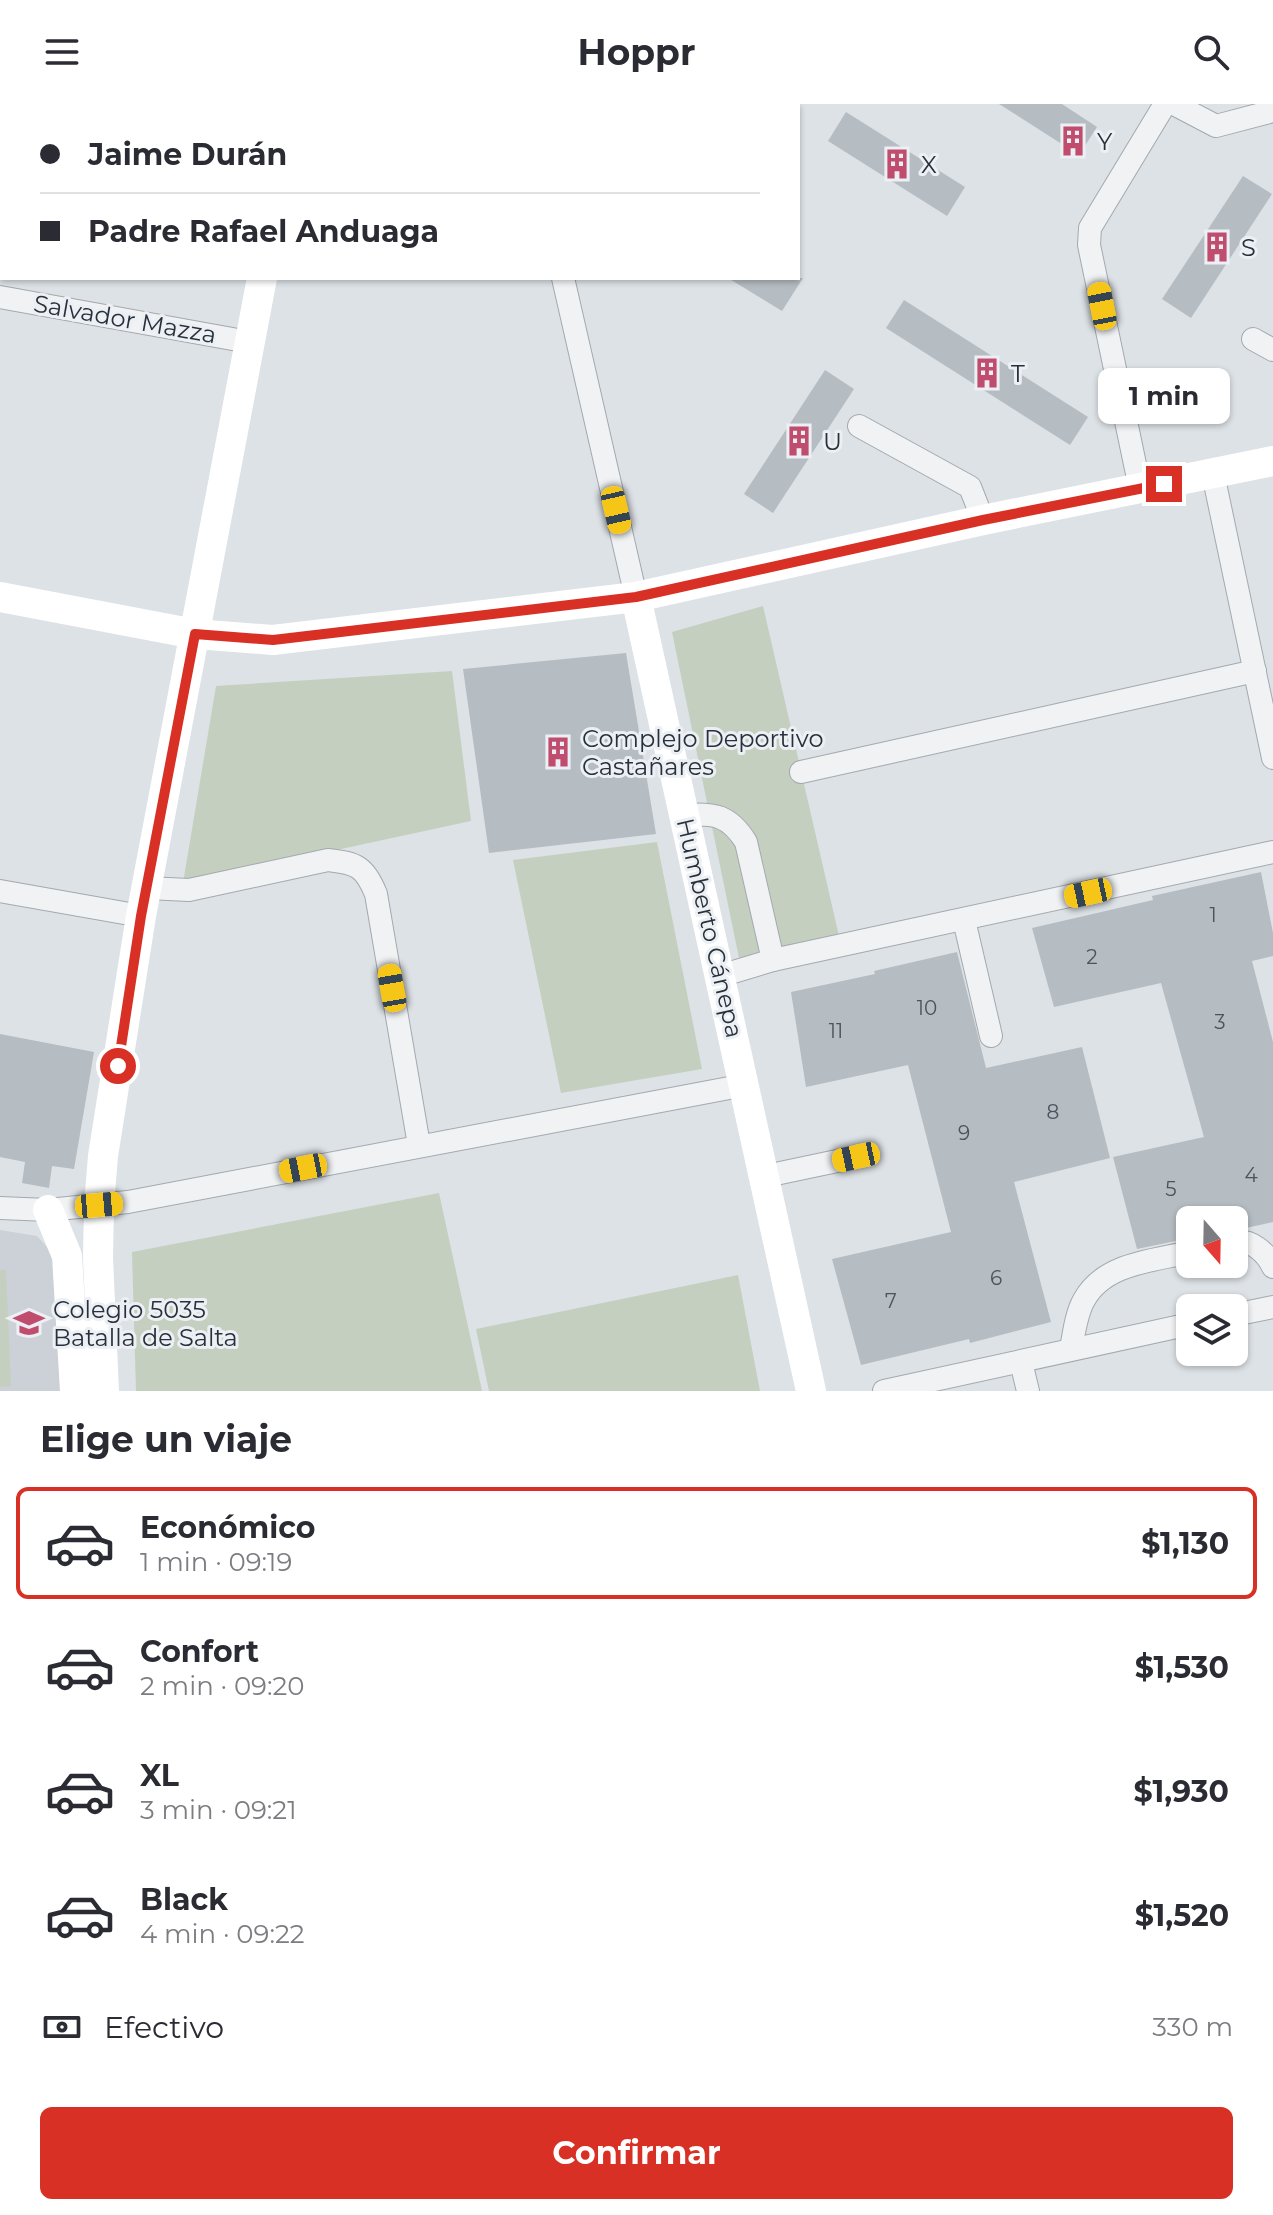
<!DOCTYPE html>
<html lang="es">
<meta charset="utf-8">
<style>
:root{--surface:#fff;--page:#f7f7f7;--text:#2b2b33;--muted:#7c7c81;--line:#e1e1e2;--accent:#d93025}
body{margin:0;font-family:Montserrat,sans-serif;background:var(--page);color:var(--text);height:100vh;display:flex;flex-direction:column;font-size:30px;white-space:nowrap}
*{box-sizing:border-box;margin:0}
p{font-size:26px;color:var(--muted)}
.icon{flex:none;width:44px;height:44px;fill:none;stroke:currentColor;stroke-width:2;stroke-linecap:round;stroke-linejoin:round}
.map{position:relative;height:1287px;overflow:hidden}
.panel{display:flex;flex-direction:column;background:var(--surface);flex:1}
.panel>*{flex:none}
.hud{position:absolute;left:0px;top:0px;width:800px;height:176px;box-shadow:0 2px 6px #0004;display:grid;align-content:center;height:176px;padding:0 40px;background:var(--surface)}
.needle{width:52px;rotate:160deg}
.controls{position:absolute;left:1176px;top:1102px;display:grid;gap:16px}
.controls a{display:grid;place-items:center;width:72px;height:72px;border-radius:12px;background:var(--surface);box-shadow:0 2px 6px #0004;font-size:40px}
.end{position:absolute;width:36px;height:36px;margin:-18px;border:10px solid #d93025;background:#fff;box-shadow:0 0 0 4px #fff}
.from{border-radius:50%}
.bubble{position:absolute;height:56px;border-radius:12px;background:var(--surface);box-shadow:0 2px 6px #0004;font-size:26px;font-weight:700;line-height:56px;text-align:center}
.car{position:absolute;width:24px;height:48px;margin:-24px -12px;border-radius:10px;box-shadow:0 0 6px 2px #0007;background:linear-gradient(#f5c518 24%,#345 0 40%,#f5c518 0 76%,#345 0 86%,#f5c518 0)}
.hud b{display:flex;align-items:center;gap:28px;height:76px;font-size:30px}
.hud b+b{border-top:2px solid var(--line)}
.hud i{width:20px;height:20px;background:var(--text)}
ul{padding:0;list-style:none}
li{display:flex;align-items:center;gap:24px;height:112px;margin:0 16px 12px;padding:0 24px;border:4px solid transparent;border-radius:12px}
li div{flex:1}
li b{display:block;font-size:30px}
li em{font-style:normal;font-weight:700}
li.selected{border-color:var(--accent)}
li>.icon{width:72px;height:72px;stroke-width:1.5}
h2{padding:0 40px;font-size:36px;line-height:96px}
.pay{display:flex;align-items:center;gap:20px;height:88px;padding:0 40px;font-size:30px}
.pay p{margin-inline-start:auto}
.primary-button{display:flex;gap:16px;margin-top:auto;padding:16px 40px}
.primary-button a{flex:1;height:92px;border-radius:12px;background:var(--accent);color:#fff;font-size:32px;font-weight:700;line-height:92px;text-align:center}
header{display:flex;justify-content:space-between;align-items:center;height:104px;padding:0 40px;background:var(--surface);font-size:36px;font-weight:700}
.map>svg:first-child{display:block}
.built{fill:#ccd1d7}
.green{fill:#c5cfbf}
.building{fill:#b5bcc2}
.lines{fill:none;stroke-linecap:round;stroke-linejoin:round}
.street-casing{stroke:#a3a9af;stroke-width:24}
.street{stroke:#f0f2f4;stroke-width:22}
.secondary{stroke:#fff;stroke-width:30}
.route{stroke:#d93025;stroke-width:10}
.labels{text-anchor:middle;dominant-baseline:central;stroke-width:6;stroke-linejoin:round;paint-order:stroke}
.number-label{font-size:20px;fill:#4b545d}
.poi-label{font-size:24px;fill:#28313b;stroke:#ecf0f4;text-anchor:start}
.street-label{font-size:24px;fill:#28313b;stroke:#ecf0f4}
</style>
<header><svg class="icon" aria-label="menu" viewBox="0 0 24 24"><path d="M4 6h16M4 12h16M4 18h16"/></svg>Hoppr<svg class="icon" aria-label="search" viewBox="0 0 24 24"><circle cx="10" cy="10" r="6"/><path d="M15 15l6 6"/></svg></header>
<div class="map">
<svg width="1273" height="1287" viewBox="0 0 1273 1287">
<rect width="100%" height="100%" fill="#dde2e6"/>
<path class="built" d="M 0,1126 L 37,1132 L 54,1151 L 62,1287 L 0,1287 Z"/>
<g class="green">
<path d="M 763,502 L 839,832 L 739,854 L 672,528 Z"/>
<path d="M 452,567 L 471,717 L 183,779 L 216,582 Z"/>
<path d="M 657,738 L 702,965 L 561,989 L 513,756 Z"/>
<path d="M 439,1089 L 482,1287 L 136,1287 L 132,1148 Z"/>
<path d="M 0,1166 L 6,1166 L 11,1282 L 0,1283 Z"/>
<path d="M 738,1171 L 760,1287 L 489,1287 L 476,1225 Z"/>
</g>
<g class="building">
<path d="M 999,0 L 1062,0 L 1097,23 L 1079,51 Z"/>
<path d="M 846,8 L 965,83 L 947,112 L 828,37 Z"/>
<path d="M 1243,72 L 1272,90 L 1191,214 L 1162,195 Z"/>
<path d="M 728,174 L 803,174 L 782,207 Z"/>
<path d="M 904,196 L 1088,313 L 1070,341 L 886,224 Z"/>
<path d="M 825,266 L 854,285 L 773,409 L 744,390 Z"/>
<path d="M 626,549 L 656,730 L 489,749 L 463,565 Z"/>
<path d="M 1261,768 L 1273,829 L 1273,852 L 1252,857 L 1273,938 L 1273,1118 L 1246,1124 L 1240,1124 L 1239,1116 L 1190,1116 L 1190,1134 L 1137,1145 L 1113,1053 L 1204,1033 L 1161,879 L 1054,903 L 1032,824 L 1153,796 L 1152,792 Z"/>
<path d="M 957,848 L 986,964 L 1082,943 L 1110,1054 L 1014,1078 L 1051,1218 L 970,1239 L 969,1235 L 861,1261 L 832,1155 L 951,1128 L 908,961 L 806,983 L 791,888 L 875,870 L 874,867 Z"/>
<path d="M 0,930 L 94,948 L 74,1065 L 52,1062 L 49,1084 L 22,1079 L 25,1058 L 0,1053 Z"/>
</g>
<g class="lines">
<g class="street-casing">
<g id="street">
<path d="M 526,0 L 527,2"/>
<path d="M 1174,0 L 1216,22 L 1273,7"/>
<path d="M 650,2 L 651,0"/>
<path d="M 563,174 L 636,493"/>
<path d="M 0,193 L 249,238"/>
<path d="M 1253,235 L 1273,246"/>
<path d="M 859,322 L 970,383 L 983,416"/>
<path d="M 1213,370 L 1273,654"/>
<path d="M 1140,384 L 1089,141 L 1090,124 L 1165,0"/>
<path d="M 801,668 L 1255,567"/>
<path d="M 684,711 C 715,709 729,711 746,738 L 773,856"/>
<path d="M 147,784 L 189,786 L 328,756 C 357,759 365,763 376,790 L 419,1041"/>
<path d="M 0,787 L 141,812"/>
<path d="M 964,816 L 991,932"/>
<path d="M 720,872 L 773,856 L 1273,748"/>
<path d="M 766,1072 L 856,1053"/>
<path d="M 0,1104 L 48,1106 L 128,1098 L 745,981"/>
<path d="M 1234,1138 C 1251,1135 1266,1148 1273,1163"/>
<path d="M 1234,1211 L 1273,1203"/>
<path d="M 1071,1245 C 1074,1229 1076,1210 1084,1196 C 1104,1159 1153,1157 1190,1148"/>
<path d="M 1021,1258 L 1028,1287"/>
<path d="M 884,1287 L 1190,1220"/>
</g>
</g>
<use href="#street" class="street"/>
<g class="secondary">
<path d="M 295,2 L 295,0"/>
<path d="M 0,493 L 195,530 L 273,536 L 636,493 L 983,416 L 1273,357"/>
<path d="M 636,493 L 811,1287"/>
<path d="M 48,1106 L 67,1152 L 75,1287"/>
<path d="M 104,1287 L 98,1154 L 99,1101 L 103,1052 L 141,812 L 262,174"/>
</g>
</g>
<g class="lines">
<path class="route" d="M 118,962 L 141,812 L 195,530 L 273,536 L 636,493 L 983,416 L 1164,380"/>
</g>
<defs>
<g id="building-bare" transform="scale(2.4)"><path d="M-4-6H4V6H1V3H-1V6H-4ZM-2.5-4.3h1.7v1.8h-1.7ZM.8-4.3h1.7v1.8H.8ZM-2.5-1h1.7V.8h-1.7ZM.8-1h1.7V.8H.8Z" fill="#c04d6d" stroke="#ecf0f4" stroke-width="2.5" paint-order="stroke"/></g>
<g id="school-bare" transform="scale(2.4)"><path d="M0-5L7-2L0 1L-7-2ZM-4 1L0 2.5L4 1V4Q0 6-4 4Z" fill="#c04d6d" stroke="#ecf0f4" stroke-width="2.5" paint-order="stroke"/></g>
</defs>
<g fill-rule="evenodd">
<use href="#building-bare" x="1073" y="37"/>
<use href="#building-bare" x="897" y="60"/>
<use href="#building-bare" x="1217" y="143"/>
<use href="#building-bare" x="987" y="269"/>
<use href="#building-bare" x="799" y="337"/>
<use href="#building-bare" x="558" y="648"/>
<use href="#school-bare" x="29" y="1219"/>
</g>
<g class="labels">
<g class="number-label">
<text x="1213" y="811">1</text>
<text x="1092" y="853">2</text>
<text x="927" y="904">10</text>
<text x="1220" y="918">3</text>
<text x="836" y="927">11</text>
<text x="1053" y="1008">8</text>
<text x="964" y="1029">9</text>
<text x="1251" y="1071">4</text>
<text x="1171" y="1085">5</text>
<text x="996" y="1174">6</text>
<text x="891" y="1197">7</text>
</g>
<g class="poi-label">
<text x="1097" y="37">Y</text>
<text x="921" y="60">X</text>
<text x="1241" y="143">S</text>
<text x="1011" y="269">T</text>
<text x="823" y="337">U</text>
<text x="582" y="634">Complejo Deportivo<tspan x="582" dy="28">Castañares</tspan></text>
<text x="53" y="1205">Colegio 5035<tspan x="53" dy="28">Batalla de Salta</tspan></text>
</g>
<g class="street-label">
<text transform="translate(125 215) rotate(10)">Salvador Mazza</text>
<text transform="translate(710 824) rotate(77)">Humberto Cánepa</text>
</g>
</g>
</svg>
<div class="controls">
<a><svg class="needle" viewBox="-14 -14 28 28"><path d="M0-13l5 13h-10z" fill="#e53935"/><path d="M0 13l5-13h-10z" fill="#7c7c81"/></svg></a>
<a><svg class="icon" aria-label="layers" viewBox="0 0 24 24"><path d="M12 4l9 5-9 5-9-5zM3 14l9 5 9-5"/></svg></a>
</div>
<i class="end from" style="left:118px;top:962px"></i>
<i class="end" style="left:1164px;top:380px"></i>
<div class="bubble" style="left:1098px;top:264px;width:132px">1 min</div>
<i class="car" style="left:1102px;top:202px;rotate:349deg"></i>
<i class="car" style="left:616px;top:406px;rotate:167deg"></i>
<i class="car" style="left:1088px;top:789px;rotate:258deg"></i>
<i class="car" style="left:392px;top:884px;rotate:350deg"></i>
<i class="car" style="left:856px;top:1053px;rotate:258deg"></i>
<i class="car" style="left:303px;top:1064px;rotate:259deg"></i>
<i class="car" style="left:99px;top:1101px;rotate:85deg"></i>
<div class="hud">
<b><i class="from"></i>Jaime Durán</b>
<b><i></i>Padre Rafael Anduaga</b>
</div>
</div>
<section class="panel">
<h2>Elige un viaje</h2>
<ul>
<li class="selected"><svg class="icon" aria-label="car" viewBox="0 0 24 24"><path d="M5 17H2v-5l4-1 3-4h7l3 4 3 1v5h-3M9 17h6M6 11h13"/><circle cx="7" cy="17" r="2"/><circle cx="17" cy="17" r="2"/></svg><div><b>Económico</b><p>1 min · 09:19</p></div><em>$1,130</em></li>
<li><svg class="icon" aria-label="car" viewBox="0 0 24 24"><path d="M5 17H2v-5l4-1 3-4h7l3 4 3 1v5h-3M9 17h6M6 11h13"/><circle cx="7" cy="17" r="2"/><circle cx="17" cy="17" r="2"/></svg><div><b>Confort</b><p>2 min · 09:20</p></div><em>$1,530</em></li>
<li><svg class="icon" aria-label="car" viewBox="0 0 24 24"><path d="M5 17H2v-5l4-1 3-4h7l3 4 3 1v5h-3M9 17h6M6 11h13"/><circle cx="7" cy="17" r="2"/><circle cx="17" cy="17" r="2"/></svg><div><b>XL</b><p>3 min · 09:21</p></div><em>$1,930</em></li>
<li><svg class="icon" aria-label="car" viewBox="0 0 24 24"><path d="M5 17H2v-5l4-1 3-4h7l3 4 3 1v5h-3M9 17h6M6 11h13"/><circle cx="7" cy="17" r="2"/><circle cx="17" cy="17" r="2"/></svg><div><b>Black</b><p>4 min · 09:22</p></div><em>$1,520</em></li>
</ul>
<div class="pay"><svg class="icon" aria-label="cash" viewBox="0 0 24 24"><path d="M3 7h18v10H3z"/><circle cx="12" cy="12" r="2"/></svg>Efectivo<p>330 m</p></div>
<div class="primary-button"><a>Confirmar</a></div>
</section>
